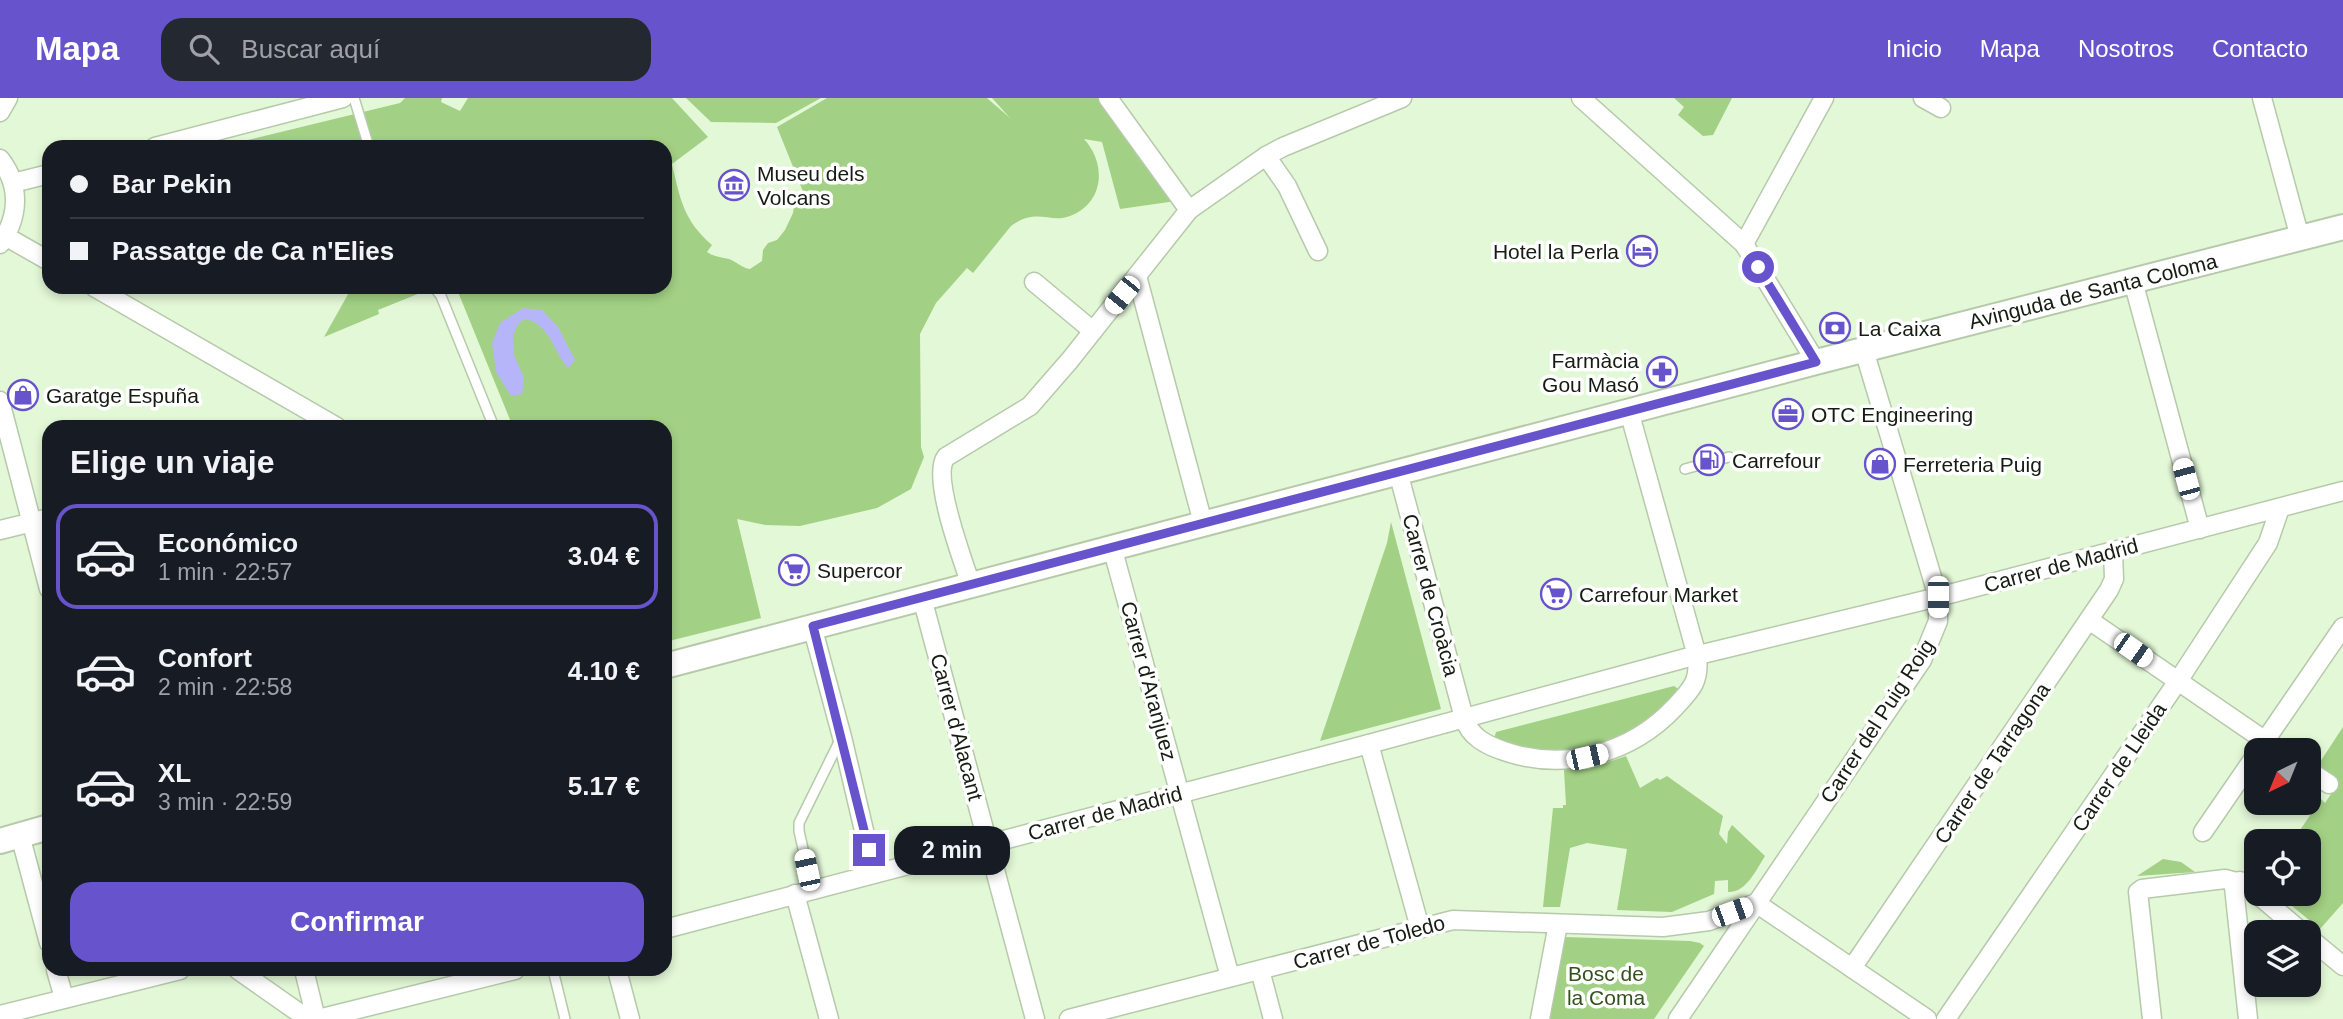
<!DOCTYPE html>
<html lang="es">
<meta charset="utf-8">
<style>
:root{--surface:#171b24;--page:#242831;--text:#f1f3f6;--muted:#9ea1a6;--line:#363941;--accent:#6754cd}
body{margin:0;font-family:Helvetica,sans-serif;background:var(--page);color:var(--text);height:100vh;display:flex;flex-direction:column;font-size:26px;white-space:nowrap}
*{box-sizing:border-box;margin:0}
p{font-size:23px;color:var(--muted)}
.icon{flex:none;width:38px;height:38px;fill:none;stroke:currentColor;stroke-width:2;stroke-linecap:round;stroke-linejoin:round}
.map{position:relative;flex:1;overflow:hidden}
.side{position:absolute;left:42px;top:322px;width:630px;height:556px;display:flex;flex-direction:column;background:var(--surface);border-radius:21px;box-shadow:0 4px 10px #0003}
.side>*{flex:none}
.banner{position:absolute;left:42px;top:42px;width:630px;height:154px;border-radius:21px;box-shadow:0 4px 10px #0003;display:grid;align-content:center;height:154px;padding:0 28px;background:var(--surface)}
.needle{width:46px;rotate:223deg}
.controls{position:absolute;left:2244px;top:640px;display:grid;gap:14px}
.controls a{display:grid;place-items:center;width:77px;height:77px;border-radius:14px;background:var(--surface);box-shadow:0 4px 10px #0003;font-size:35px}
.end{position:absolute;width:32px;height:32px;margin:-16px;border:9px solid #6754cd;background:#fff;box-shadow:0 0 0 4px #fff}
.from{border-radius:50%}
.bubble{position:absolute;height:49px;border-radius:21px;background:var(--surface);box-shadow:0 4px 10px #0003;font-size:23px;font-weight:700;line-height:49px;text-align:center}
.car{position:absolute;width:21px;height:42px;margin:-21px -10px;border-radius:9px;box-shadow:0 0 5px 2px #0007;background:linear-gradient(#fff 24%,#345 0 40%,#fff 0 76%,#345 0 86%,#fff 0)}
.banner b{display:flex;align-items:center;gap:24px;height:66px;font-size:26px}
.banner b+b{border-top:2px solid var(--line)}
.banner i{width:18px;height:18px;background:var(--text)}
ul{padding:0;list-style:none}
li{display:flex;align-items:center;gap:21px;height:105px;margin:0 14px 10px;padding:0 14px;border:4px solid transparent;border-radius:21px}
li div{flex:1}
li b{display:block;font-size:26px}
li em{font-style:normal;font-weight:700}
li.on{border-color:var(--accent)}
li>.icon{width:63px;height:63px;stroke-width:1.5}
h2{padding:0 28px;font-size:32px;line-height:84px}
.cta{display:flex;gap:14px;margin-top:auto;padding:14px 28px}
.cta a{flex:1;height:80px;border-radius:21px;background:var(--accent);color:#fff;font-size:28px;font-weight:700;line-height:80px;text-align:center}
header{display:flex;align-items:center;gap:42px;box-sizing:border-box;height:98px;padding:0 35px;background:var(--accent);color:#fff}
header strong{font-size:33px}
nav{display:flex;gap:38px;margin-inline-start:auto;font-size:24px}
.search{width:490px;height:63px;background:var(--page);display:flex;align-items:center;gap:18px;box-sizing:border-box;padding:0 24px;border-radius:21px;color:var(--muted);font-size:26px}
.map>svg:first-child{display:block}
.green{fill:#a2d084}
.water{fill:#b7b5f9}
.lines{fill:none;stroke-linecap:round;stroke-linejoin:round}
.lane-casing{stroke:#b6caab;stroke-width:12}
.street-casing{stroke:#b6caab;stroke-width:21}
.secondary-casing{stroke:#b6caab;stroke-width:28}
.lane{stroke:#fff;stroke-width:9}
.street{stroke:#fff;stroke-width:18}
.secondary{stroke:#fff;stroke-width:24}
.route{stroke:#6754cd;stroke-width:9}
.labels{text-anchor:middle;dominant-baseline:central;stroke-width:7;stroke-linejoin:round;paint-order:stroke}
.poi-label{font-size:21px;fill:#151c11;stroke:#fff;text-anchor:start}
.street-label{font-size:21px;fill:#151c11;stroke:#fff}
.park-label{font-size:21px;fill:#33521b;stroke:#fff}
</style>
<header>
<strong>Mapa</strong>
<div class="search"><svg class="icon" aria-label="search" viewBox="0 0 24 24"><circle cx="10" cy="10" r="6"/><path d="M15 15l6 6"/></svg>Buscar aquí</div>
<nav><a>Inicio</a><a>Mapa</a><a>Nosotros</a><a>Contacto</a></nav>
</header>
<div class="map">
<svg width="2343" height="921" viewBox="0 0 2343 921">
<rect width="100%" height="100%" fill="#e3f8d7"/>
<g class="green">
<path d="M 405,0 L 442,0 L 441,4 L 460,13 L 468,0 L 672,0 L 708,39 L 672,66 C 680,101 684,123 712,147 L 707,154 C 714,159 721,159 729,161 C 737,164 742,170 750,171 L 762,163 L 763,152 L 768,145 L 777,142 L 785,132 L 793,115 L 794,109 L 799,106 L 796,100 L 804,96 L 777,29 L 827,0 L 987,0 L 1010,20 L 992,0 L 1114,0 L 1176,103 L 1120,111 L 1102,44 L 1084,41 C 1107,66 1104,105 1070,118 C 1050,126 1037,109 1011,128 L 973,175 L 967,170 L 936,205 L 920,236 L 921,349 L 924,359 L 911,391 L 877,410 L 800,428 L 765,427 L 737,421 L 761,520 L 665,544 L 665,329 L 513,329 L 456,189 L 665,189 L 665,49 L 219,49 L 400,5 Z"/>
<path d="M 686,0 L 821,0 L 776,25 L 711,24 Z"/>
<path d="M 1674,0 L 1732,0 L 1713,37 L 1703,38 L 1678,17 L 1684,9 Z"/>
<path d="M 350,189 L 435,189 L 378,212 L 379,216 L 324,239 L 351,191 Z"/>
<path d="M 1391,424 L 1441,611 L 1320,643 L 1387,445 Z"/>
<path d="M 1674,588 L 1680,592 C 1646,635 1590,661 1536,654 C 1522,653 1507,646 1494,641 L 1496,634 Z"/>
<path d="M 2343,629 L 2343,805 L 2320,831 L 2281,799 L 2284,796 L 2308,796 L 2308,769 L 2310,766 L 2308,764 L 2308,744 L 2292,744 L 2321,701 L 2325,705 L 2339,684 L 2318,667 Z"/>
<path d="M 1626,658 L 1640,690 L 1657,680 L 1660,682 L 1667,678 L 1723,718 L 1719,736 L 1727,746 L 1728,734 L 1732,727 L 1765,758 C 1756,772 1746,795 1728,794 L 1728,782 L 1715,783 L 1714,796 L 1672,814 L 1617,812 L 1627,751 L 1587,745 L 1570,750 L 1560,809 L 1543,809 L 1553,710 L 1563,710 L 1563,707 L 1566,707 L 1564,672 L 1588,671 Z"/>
<path d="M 2163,761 L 2181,764 L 2195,774 L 2137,778 Z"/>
<path d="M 1564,839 L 1690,843 L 1700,845 L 1704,848 L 1654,921 L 1548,921 Z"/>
</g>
<path class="water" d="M 523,210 L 542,212 L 558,229 L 575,262 L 568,270 C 553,253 550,226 525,221 L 518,226 L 513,238 L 514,257 L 524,280 L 522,296 L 511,298 L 496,274 L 492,245 L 500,225 Z"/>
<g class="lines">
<g class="lane-casing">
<g id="lane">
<path d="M 354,0 L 369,49"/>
<path d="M 434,189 L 441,198 L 494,329"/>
<path d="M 1685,371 L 1729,359"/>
<path d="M 812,791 L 799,733 L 799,725 L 841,640"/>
<path d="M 553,872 L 565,921"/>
</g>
</g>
<g class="street-casing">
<g id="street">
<path d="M 1108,0 L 1189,112"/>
<path d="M 1581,0 L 1744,146 L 1816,264"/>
<path d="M 1923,0 L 1941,10"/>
<path d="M 2262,0 L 2300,140"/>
<path d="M 0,14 L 8,0"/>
<path d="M 155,49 L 343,0"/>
<path d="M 1266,58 L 1287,88 L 1318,153"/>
<path d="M 0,61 C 21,88 19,119 0,146"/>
<path d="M 13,85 L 49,76"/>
<path d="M 5,138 L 49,163"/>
<path d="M 1744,146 L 1824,0"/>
<path d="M 1137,178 L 1203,425"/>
<path d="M 2133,183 L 2200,431"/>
<path d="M 1034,184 L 1093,233"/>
<path d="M 94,189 L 337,329"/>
<path d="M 0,303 L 49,491"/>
<path d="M 1398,374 L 1464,620 C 1470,639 1486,647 1504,653 C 1564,674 1631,656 1675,609 C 1692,591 1700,583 1697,558 L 1629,313"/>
<path d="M 0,432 L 49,420"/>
<path d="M 1112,449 L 1230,879"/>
<path d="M 971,487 C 963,463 931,378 946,359 L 1030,308 L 1070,262 L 1189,112 L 1266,58 L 1283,49 L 1402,0"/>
<path d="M 922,500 L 1035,921"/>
<path d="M 2089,522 L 2280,653"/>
<path d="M 812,528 L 842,639 L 874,775"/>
<path d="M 1369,646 L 1420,830"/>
<path d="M 2260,650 L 2343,529"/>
<path d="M 2308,672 L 2329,686"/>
<path d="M 2203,734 L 2256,657"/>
<path d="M 20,737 L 49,845"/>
<path d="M 795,796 L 829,921"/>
<path d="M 2257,796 L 2303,835"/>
<path d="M 665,831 L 1369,646 L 1686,560 L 1938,499 L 2343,393"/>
<path d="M 2308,839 L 2343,868"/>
<path d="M 1852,870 L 2109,492 L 2114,481 L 2113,453"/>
<path d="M 56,872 L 64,900"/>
<path d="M 238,872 L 298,914 L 315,921"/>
<path d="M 304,872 L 316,921"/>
<path d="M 617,872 L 630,921"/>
<path d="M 1260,872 L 1273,921"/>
<path d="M 0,917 L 180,872"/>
<path d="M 318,921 L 515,872"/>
<path d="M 1069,921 L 1453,822 L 1663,829 L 1709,823 L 1756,805 L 1927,921"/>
<path d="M 1540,921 L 1558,826"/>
<path d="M 1678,921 L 1922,562 L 1938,523 L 1938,499 L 1864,252"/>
<path d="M 1946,921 L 2178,583 L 2268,445 L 2280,410"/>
<path d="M 2152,921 L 2138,794 L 2142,791 L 2225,781 L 2236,784"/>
<path d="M 2248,921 L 2234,789 L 2236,784 L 2240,783 L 2256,795"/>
</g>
</g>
<g class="secondary-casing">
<g id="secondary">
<path d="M 665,568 L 1816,264 L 2343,129"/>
<path d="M 0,743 L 49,729"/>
</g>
</g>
<use href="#lane" class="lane"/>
<use href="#street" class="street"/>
<use href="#secondary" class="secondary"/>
</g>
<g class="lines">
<path class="route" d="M 869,752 L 813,528 L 1816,264 L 1758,169"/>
</g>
<defs>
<g id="museum-ring" transform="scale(1.575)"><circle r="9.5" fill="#fff" stroke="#6754cd" stroke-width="1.5"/><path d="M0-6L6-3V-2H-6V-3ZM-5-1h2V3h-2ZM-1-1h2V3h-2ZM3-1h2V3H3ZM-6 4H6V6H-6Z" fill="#6754cd"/></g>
<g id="hotel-ring" transform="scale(1.575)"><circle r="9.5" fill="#fff" stroke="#6754cd" stroke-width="1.5"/><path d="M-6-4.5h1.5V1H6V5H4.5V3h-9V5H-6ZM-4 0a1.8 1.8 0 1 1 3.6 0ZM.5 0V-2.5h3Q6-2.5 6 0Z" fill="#6754cd"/></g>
<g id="bank-ring" transform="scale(1.575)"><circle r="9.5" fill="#fff" stroke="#6754cd" stroke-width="1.5"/><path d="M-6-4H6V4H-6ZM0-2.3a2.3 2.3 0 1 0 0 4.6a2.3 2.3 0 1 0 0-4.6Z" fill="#6754cd"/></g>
<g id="pharmacy-ring" transform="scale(1.575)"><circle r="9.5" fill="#fff" stroke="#6754cd" stroke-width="1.5"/><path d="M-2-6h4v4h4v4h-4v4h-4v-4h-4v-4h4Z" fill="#6754cd"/></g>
<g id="shop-ring" transform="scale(1.575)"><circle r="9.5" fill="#fff" stroke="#6754cd" stroke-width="1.5"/><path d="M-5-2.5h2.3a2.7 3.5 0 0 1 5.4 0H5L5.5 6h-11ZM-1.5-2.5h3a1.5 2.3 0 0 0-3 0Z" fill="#6754cd"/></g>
<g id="office-ring" transform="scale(1.575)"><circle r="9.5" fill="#fff" stroke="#6754cd" stroke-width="1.5"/><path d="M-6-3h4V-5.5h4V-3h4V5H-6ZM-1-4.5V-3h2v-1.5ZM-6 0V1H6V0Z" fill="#6754cd"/></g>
<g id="fuel-ring" transform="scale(1.575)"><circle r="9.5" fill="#fff" stroke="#6754cd" stroke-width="1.5"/><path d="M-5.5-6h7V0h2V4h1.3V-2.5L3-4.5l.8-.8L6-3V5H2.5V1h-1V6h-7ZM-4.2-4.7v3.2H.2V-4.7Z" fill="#6754cd"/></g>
<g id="supermarket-ring" transform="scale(1.575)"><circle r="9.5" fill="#fff" stroke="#6754cd" stroke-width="1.5"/><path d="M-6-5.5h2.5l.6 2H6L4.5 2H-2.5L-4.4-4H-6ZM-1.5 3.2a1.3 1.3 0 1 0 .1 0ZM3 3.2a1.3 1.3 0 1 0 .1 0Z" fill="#6754cd"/></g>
</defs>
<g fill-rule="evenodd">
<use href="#museum-ring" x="734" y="87"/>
<use href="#hotel-ring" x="1642" y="153"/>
<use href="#bank-ring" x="1835" y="230"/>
<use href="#pharmacy-ring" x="1662" y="274"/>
<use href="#shop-ring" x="23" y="297"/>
<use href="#office-ring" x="1788" y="316"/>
<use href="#fuel-ring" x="1709" y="362"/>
<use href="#shop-ring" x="1880" y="366"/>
<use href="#supermarket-ring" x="794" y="472"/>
<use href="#supermarket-ring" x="1556" y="496"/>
</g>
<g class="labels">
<g class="poi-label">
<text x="757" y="75">Museu dels<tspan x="757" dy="24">Volcans</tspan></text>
<text x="1619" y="153" text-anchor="end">Hotel la Perla</text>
<text x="1858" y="230">La Caixa</text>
<text x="1639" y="262" text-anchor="end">Farmàcia<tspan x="1639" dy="24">Gou Masó</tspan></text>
<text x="46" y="297">Garatge Espuña</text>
<text x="1811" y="316">OTC Engineering</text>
<text x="1732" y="362">Carrefour</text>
<text x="1903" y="366">Ferreteria Puig</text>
<text x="817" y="472">Supercor</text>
<text x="1579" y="496">Carrefour Market</text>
</g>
<g class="street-label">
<text transform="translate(2093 193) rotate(-14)">Avinguda de Santa Coloma</text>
<text transform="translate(2061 467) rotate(-15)">Carrer de Madrid</text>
<text transform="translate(1431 497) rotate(75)">Carrer de Croàcia</text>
<text transform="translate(1149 583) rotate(75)">Carrer d'Aranjuez</text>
<text transform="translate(1877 623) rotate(-57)">Carrer del Puig Roig</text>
<text transform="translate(957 629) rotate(75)">Carrer d'Alacant</text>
<text transform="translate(1992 665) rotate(-56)">Carrer de Tarragona</text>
<text transform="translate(2119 669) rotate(-56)">Carrer de Lleida</text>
<text transform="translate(1105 715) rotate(-15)">Carrer de Madrid</text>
<text transform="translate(1369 844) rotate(-15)">Carrer de Toledo</text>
</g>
<g class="park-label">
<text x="1606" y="875">Bosc de<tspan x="1606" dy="24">la Coma</tspan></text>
</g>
</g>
</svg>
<div class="controls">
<a><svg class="needle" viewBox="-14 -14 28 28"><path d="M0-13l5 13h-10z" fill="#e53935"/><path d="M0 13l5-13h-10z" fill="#9ea1a6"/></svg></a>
<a><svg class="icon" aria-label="locate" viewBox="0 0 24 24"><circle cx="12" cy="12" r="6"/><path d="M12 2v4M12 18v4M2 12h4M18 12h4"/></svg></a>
<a><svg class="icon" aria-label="layers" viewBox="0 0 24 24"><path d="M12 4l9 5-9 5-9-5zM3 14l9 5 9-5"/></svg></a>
</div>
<i class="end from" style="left:1758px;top:169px"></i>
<i class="end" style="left:869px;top:752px"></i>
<div class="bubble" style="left:894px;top:728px;width:116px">2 min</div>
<i class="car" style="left:1122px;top:197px;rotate:219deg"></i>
<i class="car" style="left:2186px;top:381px;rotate:345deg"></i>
<i class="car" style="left:1938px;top:499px;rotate:180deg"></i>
<i class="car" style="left:2133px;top:552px;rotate:125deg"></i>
<i class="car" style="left:1587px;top:659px;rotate:77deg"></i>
<i class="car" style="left:807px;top:772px;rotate:348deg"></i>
<i class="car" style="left:1732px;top:814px;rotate:70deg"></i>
<div class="banner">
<b><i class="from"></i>Bar Pekin</b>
<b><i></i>Passatge de Ca n'Elies</b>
</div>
<section class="side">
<h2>Elige un viaje</h2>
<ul>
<li class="on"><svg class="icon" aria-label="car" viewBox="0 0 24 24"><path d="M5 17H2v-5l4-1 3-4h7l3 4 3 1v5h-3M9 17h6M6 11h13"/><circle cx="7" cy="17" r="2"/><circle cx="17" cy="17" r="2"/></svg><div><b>Económico</b><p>1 min · 22:57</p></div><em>3.04 €</em></li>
<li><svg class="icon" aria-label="car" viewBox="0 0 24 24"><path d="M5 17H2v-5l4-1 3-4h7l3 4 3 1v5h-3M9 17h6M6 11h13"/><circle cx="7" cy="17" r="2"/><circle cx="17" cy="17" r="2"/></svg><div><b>Confort</b><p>2 min · 22:58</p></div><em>4.10 €</em></li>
<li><svg class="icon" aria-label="car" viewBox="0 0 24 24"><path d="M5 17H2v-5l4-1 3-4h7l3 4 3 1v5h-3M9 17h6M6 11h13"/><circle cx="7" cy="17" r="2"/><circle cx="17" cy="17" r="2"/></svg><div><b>XL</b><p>3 min · 22:59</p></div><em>5.17 €</em></li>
</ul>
<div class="cta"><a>Confirmar</a></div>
</section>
</div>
